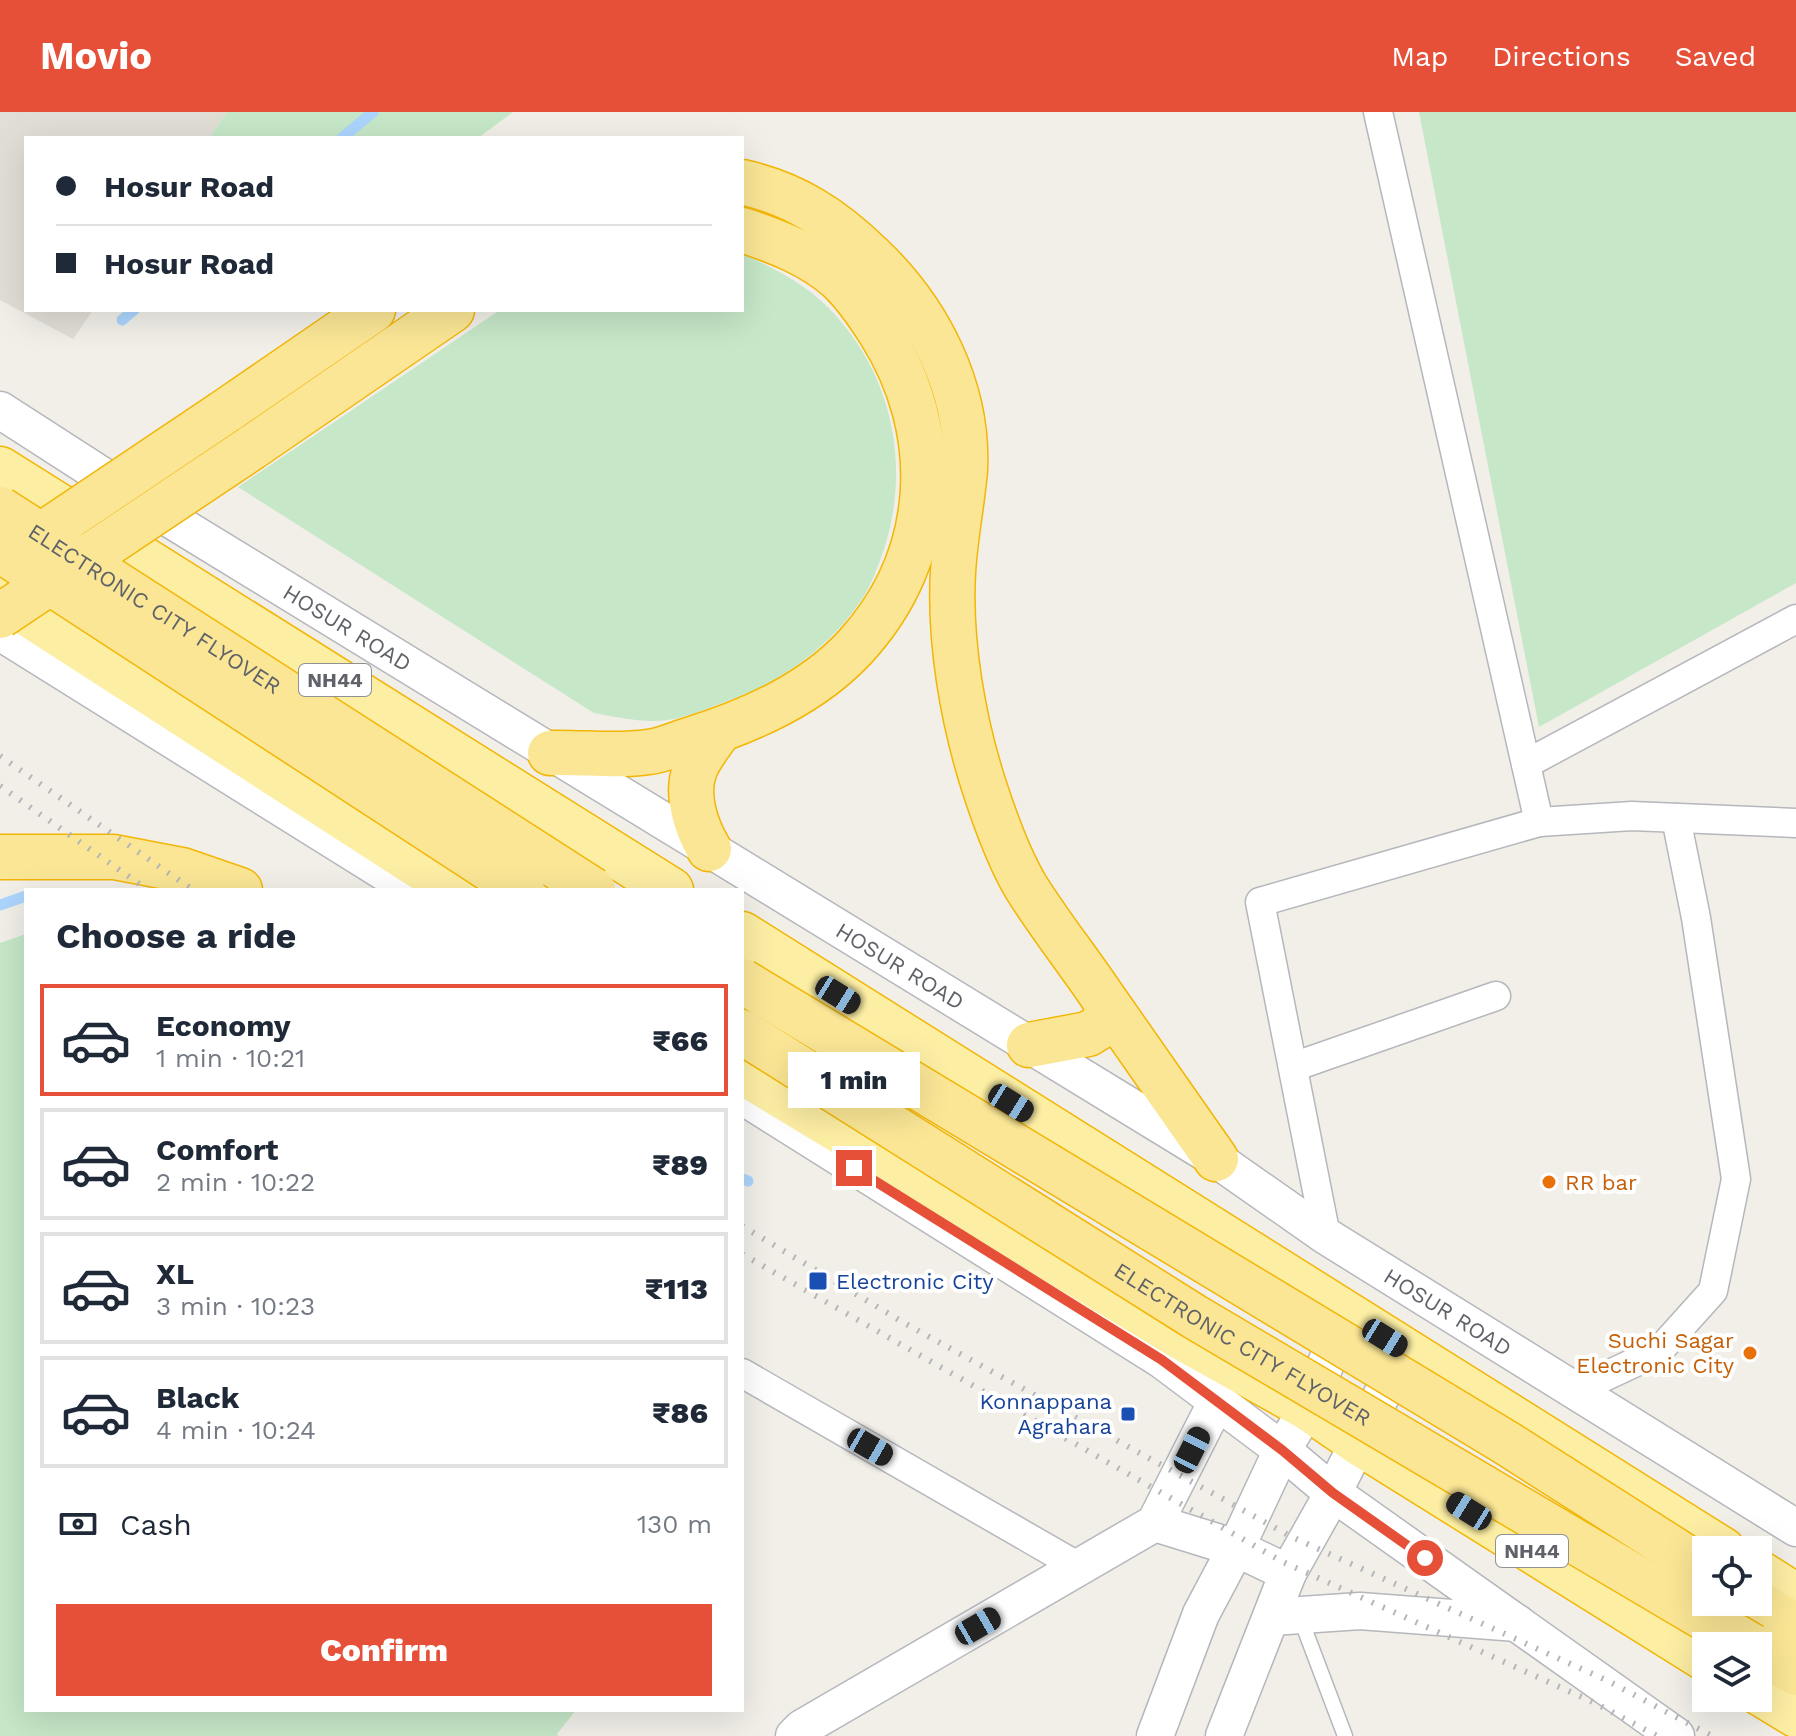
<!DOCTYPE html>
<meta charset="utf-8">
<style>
:root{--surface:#fff;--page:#f2f2f3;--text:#1f2937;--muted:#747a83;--line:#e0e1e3;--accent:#e65039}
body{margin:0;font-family:"Work Sans",sans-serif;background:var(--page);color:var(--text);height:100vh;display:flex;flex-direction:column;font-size:30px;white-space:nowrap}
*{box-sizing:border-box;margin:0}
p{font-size:26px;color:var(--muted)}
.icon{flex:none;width:44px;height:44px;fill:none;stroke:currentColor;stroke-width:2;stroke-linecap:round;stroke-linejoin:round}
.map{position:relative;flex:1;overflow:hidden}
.drawer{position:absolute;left:24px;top:776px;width:720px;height:824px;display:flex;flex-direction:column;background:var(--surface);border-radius:0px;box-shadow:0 8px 32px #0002}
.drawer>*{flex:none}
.hud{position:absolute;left:24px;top:24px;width:720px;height:176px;border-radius:0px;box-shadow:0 8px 32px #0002;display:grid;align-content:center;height:176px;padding:0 32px;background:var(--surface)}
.fabs{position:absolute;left:1692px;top:1424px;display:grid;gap:16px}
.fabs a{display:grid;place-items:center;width:80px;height:80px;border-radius:0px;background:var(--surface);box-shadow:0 8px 32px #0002;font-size:40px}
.end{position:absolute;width:36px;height:36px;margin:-18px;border:10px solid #e65039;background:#fff;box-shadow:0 0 0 4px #fff}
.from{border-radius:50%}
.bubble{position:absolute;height:56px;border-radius:0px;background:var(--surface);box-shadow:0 8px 32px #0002;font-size:26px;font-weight:800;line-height:56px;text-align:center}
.car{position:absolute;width:24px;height:48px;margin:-24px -12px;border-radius:10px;box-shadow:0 0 6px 2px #0007;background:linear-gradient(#222 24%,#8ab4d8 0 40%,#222 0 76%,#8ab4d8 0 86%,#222 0)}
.hud b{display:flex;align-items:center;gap:28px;height:76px;font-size:30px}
.hud b+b{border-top:2px solid var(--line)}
.hud i{width:20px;height:20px;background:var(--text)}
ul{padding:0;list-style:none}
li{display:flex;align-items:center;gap:24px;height:112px;margin:0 16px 12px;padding:0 16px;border:4px solid var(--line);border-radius:0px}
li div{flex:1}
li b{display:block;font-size:30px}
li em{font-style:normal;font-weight:800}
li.active{border-color:var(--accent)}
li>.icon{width:72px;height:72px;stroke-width:1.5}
h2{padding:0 32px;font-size:36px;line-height:96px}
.pay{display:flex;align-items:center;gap:20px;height:88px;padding:0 32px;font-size:30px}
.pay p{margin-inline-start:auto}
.primary-button{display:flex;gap:16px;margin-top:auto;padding:16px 32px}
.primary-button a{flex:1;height:92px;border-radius:0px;background:var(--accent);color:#fff;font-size:32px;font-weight:800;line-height:92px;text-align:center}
header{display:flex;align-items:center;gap:48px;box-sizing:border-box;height:112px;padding:0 40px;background:var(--accent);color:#fff}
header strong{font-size:38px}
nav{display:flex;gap:44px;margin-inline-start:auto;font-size:28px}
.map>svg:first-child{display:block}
.education{fill:#e1ded6}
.green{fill:#c6e7c8}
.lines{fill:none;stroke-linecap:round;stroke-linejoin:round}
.stream{stroke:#acd5fd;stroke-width:11}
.service-casing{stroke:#b5b7bc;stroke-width:17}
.minor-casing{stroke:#b5b7bc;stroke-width:31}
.tertiary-casing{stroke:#b5b7bc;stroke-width:39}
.trunk-casing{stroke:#f3b606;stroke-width:47}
.motorway-casing{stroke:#f3b606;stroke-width:47}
.service{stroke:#fff;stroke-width:14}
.minor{stroke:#fff;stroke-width:28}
.tertiary{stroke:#fff;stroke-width:36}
.trunk{stroke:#fceea3;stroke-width:44}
.motorway{stroke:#fae695;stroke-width:44}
.rail{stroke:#b6b6b8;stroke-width:6;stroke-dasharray:2 10;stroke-linecap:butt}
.motorway-bridge-casing{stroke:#f3b606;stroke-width:47;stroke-linecap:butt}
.motorway-bridge{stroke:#fae695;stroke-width:44}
.route{stroke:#e65039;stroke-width:10}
.food-dot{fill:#e8710a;stroke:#fff;stroke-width:3}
.transit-dot{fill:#1a4fb4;stroke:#fff;stroke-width:3}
.labels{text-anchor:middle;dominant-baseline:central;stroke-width:8;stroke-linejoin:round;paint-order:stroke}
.shield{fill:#fff;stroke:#8f9195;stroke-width:2}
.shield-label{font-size:20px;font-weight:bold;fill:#5f6268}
.street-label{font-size:22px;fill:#5f6268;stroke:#fff}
.food-label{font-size:22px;fill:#c56008;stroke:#fff;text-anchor:start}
.transit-label{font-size:22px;fill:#164399;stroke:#fff;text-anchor:start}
</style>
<header>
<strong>Movio</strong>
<nav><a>Map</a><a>Directions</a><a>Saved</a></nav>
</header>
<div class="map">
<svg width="1796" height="1624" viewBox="0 0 1796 1624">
<rect width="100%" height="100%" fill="#f1efe8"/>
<path class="education" d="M 0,0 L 227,0 L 209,26 L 26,26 L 26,198 L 93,198 L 73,227 L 0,188 Z"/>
<g class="green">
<path d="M 227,0 L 513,0 L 478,26 L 209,26 Z"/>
<path d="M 1419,0 L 1796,0 L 1796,471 L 1539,615 Z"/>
<path d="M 742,142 C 777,157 812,176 837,205 C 894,269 910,357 884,437 C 878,454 872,472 862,487 C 831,534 782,569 730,588 C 713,594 696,602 678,606 C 651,613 621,606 594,601 L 238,375 L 500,198 L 742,198 Z"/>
<path d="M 26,822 L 26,1598 L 576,1598 L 557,1622 L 558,1624 L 0,1624 L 0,831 Z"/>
</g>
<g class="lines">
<g class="stream">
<path d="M 342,26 L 373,0"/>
<path d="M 122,208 L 134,198"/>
<path d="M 0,793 L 26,784"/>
<path d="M 742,1067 L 748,1069"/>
</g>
<g class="service-casing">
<path id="service" d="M 1300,1505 L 1345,1624"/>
</g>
<g class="minor-casing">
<g id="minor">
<path d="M 1526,652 L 1796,507"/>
<path d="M 1539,710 L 1632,704 L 1796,711"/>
<path d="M 1293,955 L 1496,884"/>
<path d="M 1326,1124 L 1260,790 L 1539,710 L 1378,0"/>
<path d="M 742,1261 L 1079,1455"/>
<path d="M 1574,1279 L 1659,1239 L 1713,1179 L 1736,1067 L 1696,806 L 1676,706"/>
</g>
</g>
<g class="tertiary-casing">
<g id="tertiary">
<path id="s1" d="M 0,298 L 152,396 L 1216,1047 L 1326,1124 L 1796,1416"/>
<path d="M 0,520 L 413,778"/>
<path d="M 747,987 L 1162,1248 L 1282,1338 L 1333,1381 L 1676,1624"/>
<path d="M 1155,1411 L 1217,1289"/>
<path d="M 1272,1505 L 1360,1499 L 1517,1511"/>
<path d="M 794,1624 L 802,1616 L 1155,1411 L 1236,1436 L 1288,1461"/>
<path d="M 1155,1624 L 1201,1502 L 1236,1436 L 1282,1338 L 1308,1296 L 1345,1204"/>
<path d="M 1224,1624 L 1288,1461 L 1333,1381 L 1404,1238"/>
</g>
</g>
<g class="trunk-casing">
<g id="trunk">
<path d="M 0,357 L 671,778"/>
<path d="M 0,484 L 456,778"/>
<path d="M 742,822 L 1723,1438"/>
<path d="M 742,960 L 1177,1223 L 1308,1296 L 1358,1330 L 1706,1547"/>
<path d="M 1758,1460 L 1796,1484"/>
<path d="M 1758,1580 L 1796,1603"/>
</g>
</g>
<g class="motorway-casing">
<g id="motorway">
<path d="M 742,70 C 795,82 833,107 871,144 C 929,199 969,277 965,358 C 962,392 955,426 953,460 C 949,529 963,609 984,674 C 995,708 1008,745 1026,775 C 1049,812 1077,847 1102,884 C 1140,938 1178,993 1216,1047"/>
<path d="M 223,301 L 373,198"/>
<path d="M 251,336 L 452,198"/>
<path d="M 550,641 C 582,640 617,645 648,640 C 661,639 676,632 689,628 C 750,609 812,582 856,534 C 938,444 944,321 880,220 C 868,201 855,182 839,167 C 812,143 776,129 742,118"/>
<path d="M 709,737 C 696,715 685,683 695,657 C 700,644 711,631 719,619"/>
<path d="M 0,745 L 114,745 L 182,758 L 240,778"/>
<path d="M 1029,933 L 1088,922 L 1101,914 L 1110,896"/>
<path d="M 1757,1490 L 1796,1515"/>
<path d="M 1758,1538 L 1796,1561"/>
</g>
</g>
<use href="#service" class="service"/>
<use href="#minor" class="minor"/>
<use href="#tertiary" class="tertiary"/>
<use href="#trunk" class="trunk"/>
<use href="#motorway" class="motorway"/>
<g class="rail">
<path d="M 0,644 L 193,778"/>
<path d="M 0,674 L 148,778"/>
<path d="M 742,1114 L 906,1212 L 1290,1424 L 1608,1569 L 1712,1624"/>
<path d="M 742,1142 L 1283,1450 L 1595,1591 L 1657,1624"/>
</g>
<g class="motorway-bridge-casing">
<g id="motorway-bridge">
<path id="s2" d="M 0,397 L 593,778"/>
<path d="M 0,438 L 522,778"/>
<path d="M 19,438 L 223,301"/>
<path d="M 0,504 L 251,336"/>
<path d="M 742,869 L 1505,1330 L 1706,1458"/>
<path id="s3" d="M 742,920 L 1195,1205 L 1752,1534"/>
</g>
</g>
<use href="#motorway-bridge" class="motorway-bridge"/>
</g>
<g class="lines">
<path class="route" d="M 854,1056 L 1162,1248 L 1282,1338 L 1333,1381 L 1425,1446"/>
</g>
<g class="food-dot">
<circle cx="1549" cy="1070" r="8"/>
<circle cx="1750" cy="1241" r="8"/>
</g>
<g class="transit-dot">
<rect x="808" y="1159" width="20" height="20" rx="4"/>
<rect x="1120" y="1294" width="16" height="16" rx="4"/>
</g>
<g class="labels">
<g class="shield">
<rect x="299" y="552" width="72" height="32" rx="6"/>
<rect x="1496" y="1423" width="72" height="32" rx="6"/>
</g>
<g class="shield-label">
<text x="335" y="568">NH44</text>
<text x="1532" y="1439">NH44</text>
</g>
<g class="street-label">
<text stroke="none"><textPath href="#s2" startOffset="184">ELECTRONIC CITY FLYOVER</textPath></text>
<text stroke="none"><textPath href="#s1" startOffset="410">HOSUR ROAD</textPath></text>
<text stroke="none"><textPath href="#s1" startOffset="1058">HOSUR ROAD</textPath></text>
<text stroke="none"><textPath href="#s1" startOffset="1706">HOSUR ROAD</textPath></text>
<text stroke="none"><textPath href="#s3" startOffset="590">ELECTRONIC CITY FLYOVER</textPath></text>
</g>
<g class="food-label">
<text x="1565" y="1070">RR bar</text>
<text x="1734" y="1228" text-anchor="end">Suchi Sagar<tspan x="1734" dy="25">Electronic City</tspan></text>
</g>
<g class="transit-label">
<text x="836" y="1169">Electronic City</text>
<text x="1112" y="1289" text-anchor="end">Konnappana<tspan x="1112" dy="25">Agrahara</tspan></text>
</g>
</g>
</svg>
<div class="fabs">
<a><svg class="icon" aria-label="locate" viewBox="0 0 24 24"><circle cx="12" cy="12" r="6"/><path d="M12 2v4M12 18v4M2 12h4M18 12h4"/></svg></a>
<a><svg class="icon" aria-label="layers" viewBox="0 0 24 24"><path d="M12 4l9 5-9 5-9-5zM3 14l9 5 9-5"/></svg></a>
</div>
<i class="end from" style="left:1425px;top:1446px"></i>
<i class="end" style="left:854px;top:1056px"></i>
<div class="bubble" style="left:788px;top:940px;width:132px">1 min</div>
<i class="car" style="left:838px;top:883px;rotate:122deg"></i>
<i class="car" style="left:1011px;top:991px;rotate:122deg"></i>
<i class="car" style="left:1385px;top:1226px;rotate:122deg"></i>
<i class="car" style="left:870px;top:1335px;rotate:120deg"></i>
<i class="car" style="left:1192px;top:1338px;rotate:27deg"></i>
<i class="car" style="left:1469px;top:1399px;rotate:302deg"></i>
<i class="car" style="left:978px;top:1514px;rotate:60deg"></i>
<div class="hud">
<b><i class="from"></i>Hosur Road</b>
<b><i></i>Hosur Road</b>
</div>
<section class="drawer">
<h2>Choose a ride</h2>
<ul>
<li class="active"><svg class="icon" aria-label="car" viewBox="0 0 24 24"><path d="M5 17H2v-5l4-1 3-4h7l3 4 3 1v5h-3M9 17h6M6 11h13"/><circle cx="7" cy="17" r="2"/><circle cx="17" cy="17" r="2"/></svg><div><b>Economy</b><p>1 min · 10:21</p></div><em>₹66</em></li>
<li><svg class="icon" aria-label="car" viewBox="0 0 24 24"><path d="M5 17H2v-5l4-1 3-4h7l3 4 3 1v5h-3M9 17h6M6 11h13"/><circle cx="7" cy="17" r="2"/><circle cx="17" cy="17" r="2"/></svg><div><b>Comfort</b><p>2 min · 10:22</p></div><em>₹89</em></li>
<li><svg class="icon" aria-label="car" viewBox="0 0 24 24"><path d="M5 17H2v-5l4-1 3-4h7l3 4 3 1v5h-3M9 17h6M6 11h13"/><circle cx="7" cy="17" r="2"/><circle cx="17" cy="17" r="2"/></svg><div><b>XL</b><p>3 min · 10:23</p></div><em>₹113</em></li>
<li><svg class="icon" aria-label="car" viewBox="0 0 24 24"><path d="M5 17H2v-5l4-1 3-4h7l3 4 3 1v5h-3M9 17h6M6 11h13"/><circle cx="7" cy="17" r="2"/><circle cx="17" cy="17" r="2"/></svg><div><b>Black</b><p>4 min · 10:24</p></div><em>₹86</em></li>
</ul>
<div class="pay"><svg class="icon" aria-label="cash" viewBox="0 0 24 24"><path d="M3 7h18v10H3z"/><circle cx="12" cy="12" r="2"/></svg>Cash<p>130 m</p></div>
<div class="primary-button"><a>Confirm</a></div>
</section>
</div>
